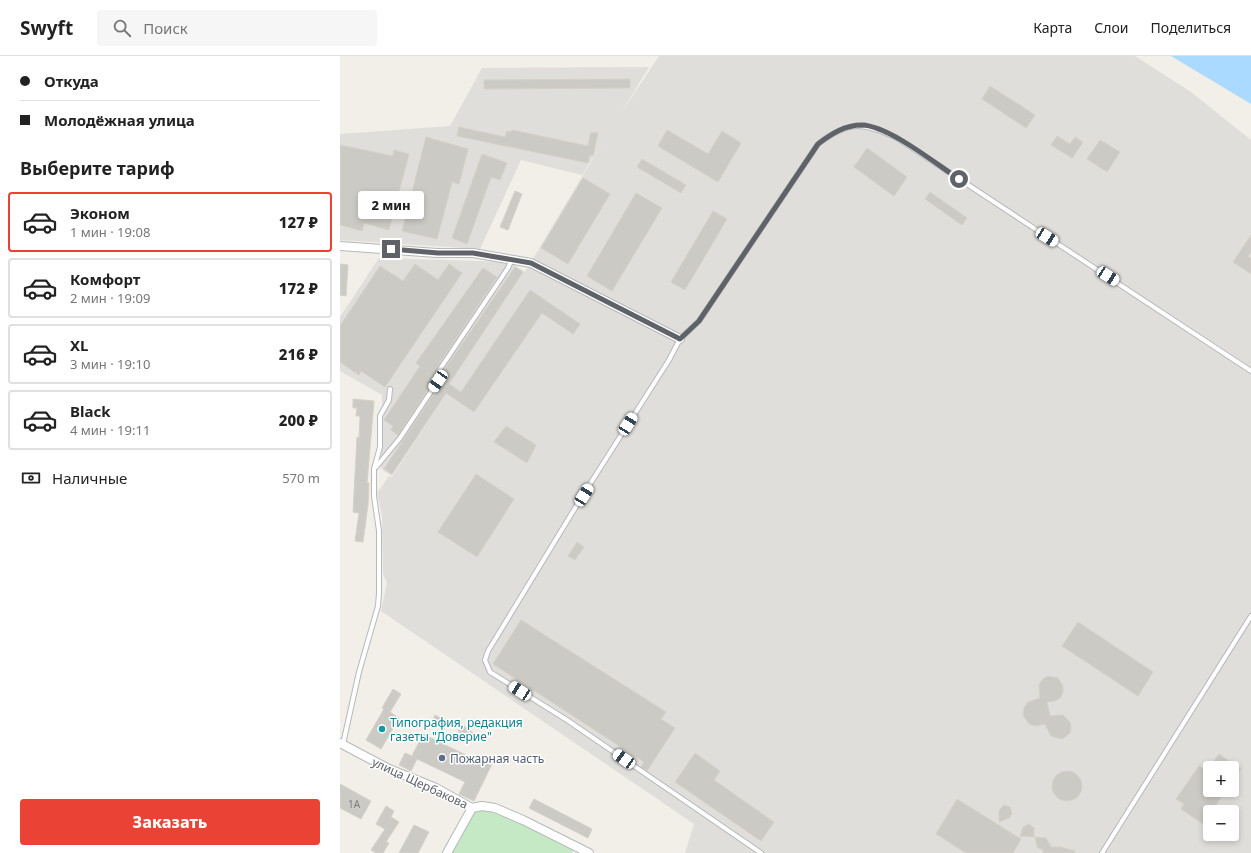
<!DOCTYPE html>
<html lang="ru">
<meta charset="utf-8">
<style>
:root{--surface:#fff;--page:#f6f6f6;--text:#222;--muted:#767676;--line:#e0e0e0;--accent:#ea4335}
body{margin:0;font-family:"Noto Sans",sans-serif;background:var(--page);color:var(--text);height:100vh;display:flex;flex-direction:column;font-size:15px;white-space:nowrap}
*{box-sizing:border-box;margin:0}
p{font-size:13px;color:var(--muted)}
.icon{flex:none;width:22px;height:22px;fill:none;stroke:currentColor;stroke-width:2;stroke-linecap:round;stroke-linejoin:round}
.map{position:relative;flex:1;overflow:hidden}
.details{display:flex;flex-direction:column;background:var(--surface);width:340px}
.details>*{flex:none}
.banner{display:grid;align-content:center;height:88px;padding:0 20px;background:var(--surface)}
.tools{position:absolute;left:863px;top:705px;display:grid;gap:8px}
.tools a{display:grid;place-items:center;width:36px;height:36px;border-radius:4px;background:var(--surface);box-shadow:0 2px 6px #0003;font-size:20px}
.end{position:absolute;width:18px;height:18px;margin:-9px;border:5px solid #5f6368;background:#fff;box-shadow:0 0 0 2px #fff}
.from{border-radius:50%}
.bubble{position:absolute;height:28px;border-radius:4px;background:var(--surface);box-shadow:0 2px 6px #0003;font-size:13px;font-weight:800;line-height:28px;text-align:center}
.car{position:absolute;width:12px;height:24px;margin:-12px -6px;border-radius:5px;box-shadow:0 0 3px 1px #0007;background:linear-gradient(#fff 24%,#345 0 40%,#fff 0 76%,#345 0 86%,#fff 0)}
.banner b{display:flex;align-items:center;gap:14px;height:38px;font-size:15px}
.banner b+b{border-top:1px solid var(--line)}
.banner i{width:10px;height:10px;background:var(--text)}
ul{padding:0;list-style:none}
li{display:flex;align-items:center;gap:12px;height:60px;margin:0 8px 6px;padding:0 12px;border:2px solid var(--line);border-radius:4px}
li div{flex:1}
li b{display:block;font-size:15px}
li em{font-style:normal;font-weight:800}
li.current{border-color:var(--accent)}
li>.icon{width:36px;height:36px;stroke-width:1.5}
h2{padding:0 20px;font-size:18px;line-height:48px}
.pay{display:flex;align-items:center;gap:10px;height:44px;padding:0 20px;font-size:15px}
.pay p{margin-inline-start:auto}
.button{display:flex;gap:8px;margin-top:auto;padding:8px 20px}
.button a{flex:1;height:46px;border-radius:4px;background:var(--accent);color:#fff;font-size:16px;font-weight:800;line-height:46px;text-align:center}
header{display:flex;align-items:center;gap:24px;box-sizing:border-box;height:56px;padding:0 20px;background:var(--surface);border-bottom:1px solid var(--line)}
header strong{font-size:19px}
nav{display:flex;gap:22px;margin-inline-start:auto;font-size:14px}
.search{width:280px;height:36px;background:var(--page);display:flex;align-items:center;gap:10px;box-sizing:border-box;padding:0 14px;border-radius:4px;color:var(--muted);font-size:15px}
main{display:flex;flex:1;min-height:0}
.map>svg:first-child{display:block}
.industrial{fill:#e0deda;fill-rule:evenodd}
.green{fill:#c5e8c5}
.water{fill:#aadaff}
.building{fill:#cccac5;stroke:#d6d1c6}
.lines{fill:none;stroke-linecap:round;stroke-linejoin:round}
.lane-casing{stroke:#b5b8bc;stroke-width:6}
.street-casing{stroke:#b5b8bc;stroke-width:10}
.lane{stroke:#fff;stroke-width:4}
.street{stroke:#fff;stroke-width:8}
.route{stroke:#5f6368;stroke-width:5}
.culture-dot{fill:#0f9aa8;stroke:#fff;stroke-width:1.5}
.service-dot{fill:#5c6f8a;stroke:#fff;stroke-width:1.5}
.labels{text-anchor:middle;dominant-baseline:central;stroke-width:3;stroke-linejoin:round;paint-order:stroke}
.number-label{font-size:10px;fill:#7a7d7f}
.culture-label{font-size:12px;fill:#0d838f;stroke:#fff;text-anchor:start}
.service-label{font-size:12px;fill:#4e5e75;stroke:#fff;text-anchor:start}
.street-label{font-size:12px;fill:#5f6368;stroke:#fff}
</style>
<header>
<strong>Swyft</strong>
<div class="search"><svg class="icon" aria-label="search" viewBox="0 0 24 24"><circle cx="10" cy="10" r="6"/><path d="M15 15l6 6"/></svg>Поиск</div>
<nav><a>Карта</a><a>Слои</a><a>Поделиться</a></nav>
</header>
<main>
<section class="details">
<div class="banner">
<b><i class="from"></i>Откуда</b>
<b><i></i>Молодёжная улица</b>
</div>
<h2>Выберите тариф</h2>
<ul>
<li class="current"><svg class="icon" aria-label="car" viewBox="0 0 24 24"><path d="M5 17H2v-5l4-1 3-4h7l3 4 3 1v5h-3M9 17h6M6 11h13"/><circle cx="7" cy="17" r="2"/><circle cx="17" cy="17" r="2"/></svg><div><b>Эконом</b><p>1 мин · 19:08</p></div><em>127 ₽</em></li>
<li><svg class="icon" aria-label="car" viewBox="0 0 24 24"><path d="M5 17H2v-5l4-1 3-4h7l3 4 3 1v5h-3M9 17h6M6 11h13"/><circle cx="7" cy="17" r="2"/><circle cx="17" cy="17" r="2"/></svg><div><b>Комфорт</b><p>2 мин · 19:09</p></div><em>172 ₽</em></li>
<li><svg class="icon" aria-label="car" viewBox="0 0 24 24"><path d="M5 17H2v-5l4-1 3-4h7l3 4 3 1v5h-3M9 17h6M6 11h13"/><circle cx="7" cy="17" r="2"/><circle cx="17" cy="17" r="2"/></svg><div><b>XL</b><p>3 мин · 19:10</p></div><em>216 ₽</em></li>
<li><svg class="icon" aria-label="car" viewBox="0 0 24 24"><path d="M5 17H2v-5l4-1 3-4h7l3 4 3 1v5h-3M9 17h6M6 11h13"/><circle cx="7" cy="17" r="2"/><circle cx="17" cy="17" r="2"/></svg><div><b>Black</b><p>4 мин · 19:11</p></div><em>200 ₽</em></li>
</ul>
<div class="pay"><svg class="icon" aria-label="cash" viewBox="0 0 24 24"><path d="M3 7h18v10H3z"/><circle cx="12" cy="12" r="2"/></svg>Наличные<p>570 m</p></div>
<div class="button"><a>Заказать</a></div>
</section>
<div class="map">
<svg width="911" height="797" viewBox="0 0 911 797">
<rect width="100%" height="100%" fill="#f1efe8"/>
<path class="industrial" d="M 319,0 L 795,0 L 851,36 L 911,84 L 911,797 L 345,797 L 354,768 L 41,555 L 47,527 L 43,518 L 42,459 L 37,437 L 49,420 L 52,421 L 118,319 L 52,420 L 41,413 L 42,339 L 0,315 L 0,261 L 39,202 L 170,206 L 185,216 L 264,84 L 242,119 L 181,104 L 140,193 L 0,184 L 0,78 L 110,70 L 142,12 L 309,11 L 280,59 ZM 870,712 L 892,712 L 892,734 L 870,734 ZM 870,756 L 892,756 L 892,778 L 870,778 Z"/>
<path class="green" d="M 140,753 L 153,755 L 234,793 L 232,797 L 111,797 L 134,755 Z"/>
<path class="water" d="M 831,0 L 911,0 L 911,48 Z"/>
<g class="building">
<path d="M 290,23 L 290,32 L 144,33 L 144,24 Z"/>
<path d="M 650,30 L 695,59 L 686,72 L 642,43 Z"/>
<path d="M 119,71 L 165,81 L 167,75 L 171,76 L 172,74 L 248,90 L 251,76 L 258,77 L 253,100 L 250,99 L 248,107 L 117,80 Z"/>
<path d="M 327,74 L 368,98 L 382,75 L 401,87 L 378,126 L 318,90 Z"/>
<path d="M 717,80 L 730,88 L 735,81 L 743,86 L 732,102 L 711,89 Z"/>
<path d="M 86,81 L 128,93 L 119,128 L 112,126 L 97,183 L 62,175 Z"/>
<path d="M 760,84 L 780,96 L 767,116 L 747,103 Z"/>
<path d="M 0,89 L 53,100 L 54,94 L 69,98 L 49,174 L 24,167 L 22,175 L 0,169 Z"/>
<path d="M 527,92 L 567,121 L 554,140 L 514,111 Z"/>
<path d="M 142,98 L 167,107 L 160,124 L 151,121 L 127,188 L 112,182 Z"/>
<path d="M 302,103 L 346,129 L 341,137 L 297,111 Z"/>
<path d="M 243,122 L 270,138 L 228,208 L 201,192 Z"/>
<path d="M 175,135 L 182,138 L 168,174 L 160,171 Z"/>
<path d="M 590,136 L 627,162 L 622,169 L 585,143 Z"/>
<path d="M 296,137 L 322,152 L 272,235 L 247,220 Z"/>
<path d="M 373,155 L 387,163 L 345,234 L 331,226 Z"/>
<path d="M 911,179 L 911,196 L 908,201 L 911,202 L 911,218 L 893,206 Z"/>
<path d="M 0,208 L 8,209 L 6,240 L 0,239 Z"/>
<path d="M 75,208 L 98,224 L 109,208 L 122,217 L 45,331 L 21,315 L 19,319 L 0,306 L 0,270 L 40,210 L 63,225 Z"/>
<path d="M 175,211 L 183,216 L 109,328 L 121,336 L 190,234 L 240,268 L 233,278 L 202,257 L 134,356 L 106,337 L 52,418 L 44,413 L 101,327 L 102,317 Z"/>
<path d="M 143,212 L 157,221 L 95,314 L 94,324 L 58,379 L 51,374 L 53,370 L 44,364 L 80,310 L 76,307 Z"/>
<path d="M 13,343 L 34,345 L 27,427 L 29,427 L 28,449 L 23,486 L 15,485 L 19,457 L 13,456 L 17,381 L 19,382 L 20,360 L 16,360 L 17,352 L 13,352 Z"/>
<path d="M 166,370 L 196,389 L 187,407 L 154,386 Z"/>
<path d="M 136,418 L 174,443 L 137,501 L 98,476 Z"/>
<path d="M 237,486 L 244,491 L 235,504 L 228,500 Z"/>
<path d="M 181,564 L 326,656 L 321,663 L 335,672 L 307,715 L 301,711 L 304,706 L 153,608 Z"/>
<path d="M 738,566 L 813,616 L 798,640 L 722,590 Z"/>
<path d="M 708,620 L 718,622 L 723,630 L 723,636 L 720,642 L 715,645 L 707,646 L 710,660 L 723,659 L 730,666 L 731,672 L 730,677 L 722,683 L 711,680 L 705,668 L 696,670 L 689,668 L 683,659 L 684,652 L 688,646 L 700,642 L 699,628 L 704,622 Z"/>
<path d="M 53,633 L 61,638 L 50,656 L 59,662 L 41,693 L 26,684 L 44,653 L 42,652 Z"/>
<path d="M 95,659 L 108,666 L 104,673 L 92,666 Z"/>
<path d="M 123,669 L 136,679 L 132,685 L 118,675 Z"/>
<path d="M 83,678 L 136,704 L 138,699 L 153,706 L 134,745 L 119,738 L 125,726 L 77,703 L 71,715 L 59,709 L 65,697 L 72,700 Z"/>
<path d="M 355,697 L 380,715 L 374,724 L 434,766 L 421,785 L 335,726 Z"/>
<path d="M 879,698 L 901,713 L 892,726 L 892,712 L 869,712 Z"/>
<path d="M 859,710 L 870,717 L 870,734 L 886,734 L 863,768 L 841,753 L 844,748 L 836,743 Z"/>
<circle cx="727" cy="730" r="15"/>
<path d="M 0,728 L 31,745 L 21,763 L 0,752 Z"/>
<path d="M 194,743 L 252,773 L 248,782 L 189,752 Z"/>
<path d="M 617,743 L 681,783 L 673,797 L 626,797 L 596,778 Z"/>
<path d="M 664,749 L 670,751 L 672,758 L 669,762 L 659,766 L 659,754 Z"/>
<path d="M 46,750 L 54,755 L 51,761 L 59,766 L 46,786 L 49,787 L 43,797 L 36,797 L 31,794 L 45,773 L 36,768 Z"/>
<path d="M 689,768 L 694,772 L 694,781 L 680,780 L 683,771 Z"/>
<path d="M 74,769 L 89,776 L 78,797 L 59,797 Z"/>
<path d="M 695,781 L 706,782 L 711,791 L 720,791 L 735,795 L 735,797 L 703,797 L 703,794 L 697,791 Z"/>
</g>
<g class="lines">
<g class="lane-casing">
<g id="lane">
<path d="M 36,411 L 60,382 L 98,325 L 98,316 L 168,212 L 172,203"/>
<path d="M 3,688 L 19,616 L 38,550 L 39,537 L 39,475 L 34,440 L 34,413 L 40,391 L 40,360 L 49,344 L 50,333"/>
<path d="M 421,797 L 227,664 L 150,616 L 145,604 L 148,595 L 243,439 L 329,304 L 340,283 L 359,265 L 478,88 C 509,64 523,66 557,82 L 911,315"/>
<path d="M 762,797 L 911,560"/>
</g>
</g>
<g class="street-casing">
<g id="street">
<path d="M 0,190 L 97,197 L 133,197 L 191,207 L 340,283"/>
<path d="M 0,687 L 49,713 L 96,732 L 132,752 L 142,750 L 155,752 L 183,764 L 249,797"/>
<path d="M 107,797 L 132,752"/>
</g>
</g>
<use href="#lane" class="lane"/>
<use href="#street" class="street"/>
</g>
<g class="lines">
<path class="route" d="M 51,193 L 98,197 L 133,197 L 191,207 L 340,283 L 359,265 L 478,88 C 491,78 505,69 522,69 C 549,70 596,108 619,123"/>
</g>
<circle class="culture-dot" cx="42" cy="673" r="4"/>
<circle class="service-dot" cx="102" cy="702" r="4"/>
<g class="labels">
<g class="number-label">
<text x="14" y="748">1А</text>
</g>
<g class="culture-label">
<text x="50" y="666">Типография, редакция<tspan x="50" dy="14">газеты "Доверие"</tspan></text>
</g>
<g class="service-label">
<text x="110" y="702">Пожарная часть</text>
</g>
<g class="street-label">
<text transform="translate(80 727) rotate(25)">улица Щербакова</text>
</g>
</g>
</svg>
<div class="tools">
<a>+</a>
<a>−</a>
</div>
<i class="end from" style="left:619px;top:123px"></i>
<i class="end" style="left:51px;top:193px"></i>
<div class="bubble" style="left:18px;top:135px;width:66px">2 мин</div>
<i class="car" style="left:707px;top:181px;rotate:122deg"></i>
<i class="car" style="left:768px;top:220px;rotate:123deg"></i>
<i class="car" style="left:98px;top:325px;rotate:214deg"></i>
<i class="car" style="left:288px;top:368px;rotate:32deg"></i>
<i class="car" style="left:244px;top:439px;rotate:32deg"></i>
<i class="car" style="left:180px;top:635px;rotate:303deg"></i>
<i class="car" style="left:284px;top:703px;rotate:305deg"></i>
</div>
</main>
